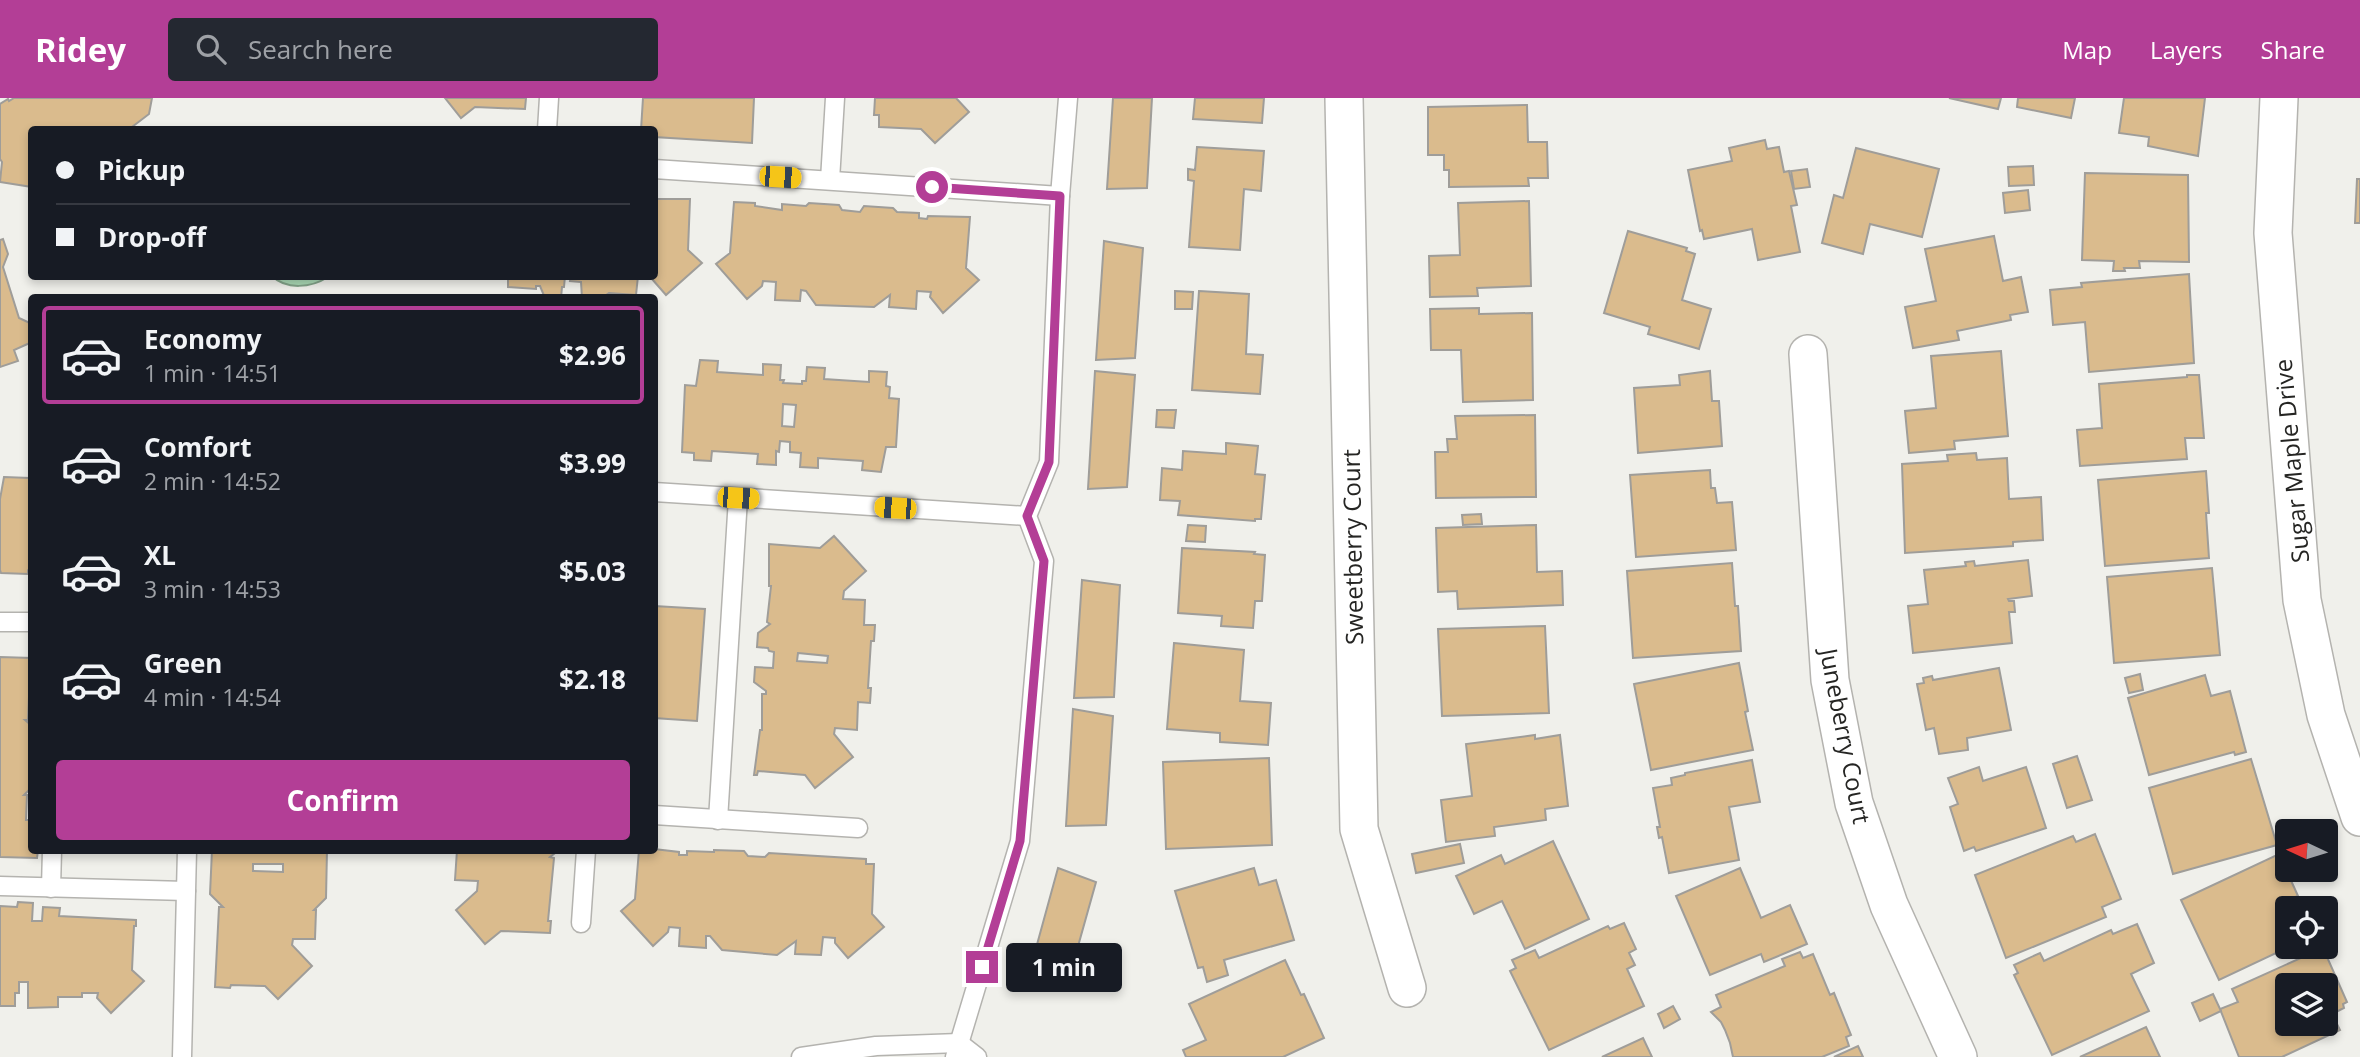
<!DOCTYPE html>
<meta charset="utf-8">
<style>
:root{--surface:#171b24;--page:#242831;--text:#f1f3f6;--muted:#9ea1a6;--line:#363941;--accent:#b33e96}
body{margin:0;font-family:"Open Sans",sans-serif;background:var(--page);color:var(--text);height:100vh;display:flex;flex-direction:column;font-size:26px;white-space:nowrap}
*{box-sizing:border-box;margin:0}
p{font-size:23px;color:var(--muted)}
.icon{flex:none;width:38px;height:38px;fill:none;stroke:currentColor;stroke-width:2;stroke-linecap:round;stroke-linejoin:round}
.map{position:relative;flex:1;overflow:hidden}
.panel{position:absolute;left:28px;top:196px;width:630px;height:560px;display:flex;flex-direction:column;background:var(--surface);border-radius:7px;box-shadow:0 4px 10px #0003}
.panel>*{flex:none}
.top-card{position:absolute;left:28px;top:28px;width:630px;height:154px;border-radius:7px;box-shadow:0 4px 10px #0003;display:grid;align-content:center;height:154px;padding:0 28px;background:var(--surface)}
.needle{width:46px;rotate:274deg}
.fabs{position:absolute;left:2275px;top:721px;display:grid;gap:14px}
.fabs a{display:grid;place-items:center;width:63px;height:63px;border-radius:7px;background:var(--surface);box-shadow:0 4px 10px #0003;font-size:35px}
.end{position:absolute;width:32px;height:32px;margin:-16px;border:9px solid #b33e96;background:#fff;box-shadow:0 0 0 4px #fff}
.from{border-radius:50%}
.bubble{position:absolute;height:49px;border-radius:7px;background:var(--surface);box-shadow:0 4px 10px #0003;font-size:23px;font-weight:700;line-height:49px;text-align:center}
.car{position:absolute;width:21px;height:42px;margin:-21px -10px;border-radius:9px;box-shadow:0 0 5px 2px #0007;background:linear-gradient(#f5c518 24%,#345 0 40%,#f5c518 0 76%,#345 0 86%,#f5c518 0)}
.top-card b{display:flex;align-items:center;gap:24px;height:66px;font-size:26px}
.top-card b+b{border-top:2px solid var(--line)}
.top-card i{width:18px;height:18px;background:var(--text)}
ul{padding:12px 0 0;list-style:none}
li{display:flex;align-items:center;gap:21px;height:98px;margin:0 14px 10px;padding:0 14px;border:4px solid transparent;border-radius:7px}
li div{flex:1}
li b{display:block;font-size:26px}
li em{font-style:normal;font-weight:700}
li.on{border-color:var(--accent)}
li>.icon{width:63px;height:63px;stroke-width:1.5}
.cta{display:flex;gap:14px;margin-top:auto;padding:14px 28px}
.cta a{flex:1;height:80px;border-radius:7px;background:var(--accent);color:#fff;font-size:28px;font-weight:700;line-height:80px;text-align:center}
header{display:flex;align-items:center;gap:42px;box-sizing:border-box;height:98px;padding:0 35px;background:var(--accent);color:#fff}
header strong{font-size:33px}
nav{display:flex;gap:38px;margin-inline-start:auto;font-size:24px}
.search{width:490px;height:63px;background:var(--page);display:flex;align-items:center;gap:18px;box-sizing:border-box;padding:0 24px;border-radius:7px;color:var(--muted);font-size:26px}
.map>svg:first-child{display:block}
.water{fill:#abdab6;stroke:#83a48a;stroke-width:2}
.building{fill:#dabb8d;stroke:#9f9d99;stroke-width:2;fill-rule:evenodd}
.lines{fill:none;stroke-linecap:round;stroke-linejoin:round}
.lane-casing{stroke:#b4b3af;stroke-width:21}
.street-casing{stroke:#b4b3af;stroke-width:40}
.lane{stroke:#fff;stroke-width:18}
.street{stroke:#fff;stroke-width:37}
.route{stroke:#b33e96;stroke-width:9}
.labels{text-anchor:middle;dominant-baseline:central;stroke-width:6;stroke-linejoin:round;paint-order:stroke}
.street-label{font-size:24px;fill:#252523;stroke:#fff}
</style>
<header>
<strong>Ridey</strong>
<div class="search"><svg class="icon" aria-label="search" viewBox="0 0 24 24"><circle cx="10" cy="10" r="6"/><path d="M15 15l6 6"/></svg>Search here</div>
<nav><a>Map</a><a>Layers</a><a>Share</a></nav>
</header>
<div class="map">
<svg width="2360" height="959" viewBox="0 0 2360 959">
<rect width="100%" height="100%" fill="#f0f0eb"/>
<path class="water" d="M 272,178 L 328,178 L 328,179 C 311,190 286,192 272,178 Z"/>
<g class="building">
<path d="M 14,0 L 152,0 L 149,16 L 128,32 L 32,32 L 32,89 L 0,84 L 2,64 L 0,61 L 0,6 L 8,1 L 9,3 Z"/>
<path d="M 445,0 L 526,0 L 525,11 L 475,9 L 461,20 Z"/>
<path d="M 643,0 L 754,0 L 752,45 L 654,39 L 654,32 L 641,32 Z"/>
<path d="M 875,0 L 956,0 L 969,14 L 935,45 L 921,31 L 879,29 L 879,17 L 874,17 Z"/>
<path d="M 1113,0 L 1152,0 L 1147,90 L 1107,91 Z"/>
<path d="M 1195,0 L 1264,0 L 1262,25 L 1193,21 Z"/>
<path d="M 1949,0 L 2001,0 L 1998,11 Z"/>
<path d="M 2018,0 L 2075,0 L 2071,20 L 2017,9 Z"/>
<path d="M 2124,0 L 2205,0 L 2198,58 L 2148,48 L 2149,39 L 2119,35 Z"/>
<path d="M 1527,7 L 1528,44 L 1547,44 L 1548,80 L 1528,80 L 1529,88 L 1449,89 L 1449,72 L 1444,72 L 1444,57 L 1428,57 L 1428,9 Z"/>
<path d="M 1765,42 L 1767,51 L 1779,49 L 1784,74 L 1789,73 L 1797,107 L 1791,108 L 1800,154 L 1758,162 L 1752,131 L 1704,141 L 1702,132 L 1700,133 L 1688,72 L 1732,63 L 1729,50 Z"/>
<path d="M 1197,49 L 1264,53 L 1261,93 L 1244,91 L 1240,152 L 1189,149 L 1194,83 L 1188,82 L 1188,71 L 1195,72 Z"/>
<path d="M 1856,50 L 1939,71 L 1922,139 L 1870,126 L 1863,156 L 1822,145 L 1834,97 L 1843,100 Z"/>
<path d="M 2033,68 L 2034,87 L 2009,88 L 2008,69 Z"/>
<path d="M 1807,71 L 1810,89 L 1794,91 L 1791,73 Z"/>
<path d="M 2085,75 L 2188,77 L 2189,164 L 2139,163 L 2140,170 L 2124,170 L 2125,173 L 2113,173 L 2114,163 L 2082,162 Z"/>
<path d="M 2357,81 L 2360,81 L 2360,125 L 2355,125 Z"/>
<path d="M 2028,92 L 2030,112 L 2005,115 L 2003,95 Z"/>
<path d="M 654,101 L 690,101 L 688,152 L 702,165 L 666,197 L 652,181 L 652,178 L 654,178 Z"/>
<path d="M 1529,103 L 1531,188 L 1477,190 L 1478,198 L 1430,199 L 1429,158 L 1460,157 L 1458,105 Z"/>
<path d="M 734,104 L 755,105 L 755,108 L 782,112 L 782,106 L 806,108 L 809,105 L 839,107 L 842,112 L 860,114 L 864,108 L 893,110 L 897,114 L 919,115 L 919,120 L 927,121 L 928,118 L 970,119 L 966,170 L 979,182 L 943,215 L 930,199 L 931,194 L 917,193 L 916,211 L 889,209 L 890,197 L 874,209 L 816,207 L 806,193 L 801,192 L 800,203 L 775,202 L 776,184 L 763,183 L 762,188 L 747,201 L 716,166 L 730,155 Z"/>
<path d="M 1628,133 L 1687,150 L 1686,153 L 1695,156 L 1682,202 L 1711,211 L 1699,251 L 1648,236 L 1650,229 L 1604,215 Z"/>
<path d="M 1994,138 L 2003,183 L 2021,179 L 2028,214 L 2010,217 L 2011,222 L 1957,233 L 1959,242 L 1913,250 L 1905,209 L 1936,203 L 1925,151 Z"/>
<path d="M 3,141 L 8,156 L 3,169 L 19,220 L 32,226 L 32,244 L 14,252 L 18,263 L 0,269 L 0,142 Z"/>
<path d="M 1104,143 L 1143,150 L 1135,260 L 1096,262 Z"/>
<path d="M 2189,176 L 2194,265 L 2089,274 L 2085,224 L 2053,227 L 2050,192 L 2082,189 L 2081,185 Z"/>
<path d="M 508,178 L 565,178 L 564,189 L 562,189 L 561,200 L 545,200 L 540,188 L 536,188 L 536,191 L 508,189 Z"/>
<path d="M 571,178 L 638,178 L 636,197 L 609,195 L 602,200 L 582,200 L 581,184 L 570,183 Z"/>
<path d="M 1175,193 L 1193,194 L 1192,211 L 1175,211 Z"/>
<path d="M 1199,193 L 1249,196 L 1246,256 L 1263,257 L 1260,296 L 1192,292 Z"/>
<path d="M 1479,210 L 1479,216 L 1532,215 L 1533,302 L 1463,304 L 1461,252 L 1431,252 L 1430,211 Z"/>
<path d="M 2001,253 L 2008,338 L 1954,343 L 1955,351 L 1909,355 L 1905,313 L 1936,310 L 1931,258 Z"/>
<path d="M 700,262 L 718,263 L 717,274 L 763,277 L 763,266 L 781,267 L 780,282 L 784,282 L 783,285 L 802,286 L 802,283 L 806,283 L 807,269 L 825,270 L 824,281 L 869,284 L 869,273 L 887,274 L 886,288 L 890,289 L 889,300 L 899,301 L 896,349 L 886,349 L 881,374 L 862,372 L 863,363 L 818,360 L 818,370 L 800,369 L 801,355 L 790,354 L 790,344 L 780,343 L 779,354 L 776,353 L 776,367 L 757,366 L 758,356 L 712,353 L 711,363 L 694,362 L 694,355 L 682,354 L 685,287 L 696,288 ZM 783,306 L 796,307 L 794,329 L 782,328 Z"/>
<path d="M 1095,273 L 1135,277 L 1127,389 L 1088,391 Z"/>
<path d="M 1710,273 L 1712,303 L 1719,303 L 1722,348 L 1638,355 L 1634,290 L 1680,287 L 1679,277 Z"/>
<path d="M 2187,277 L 2199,277 L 2204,340 L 2185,340 L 2187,361 L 2080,368 L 2077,332 L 2102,330 L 2099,286 L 2187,279 Z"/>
<path d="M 1157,312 L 1176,312 L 1174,330 L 1156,329 Z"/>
<path d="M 1535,317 L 1536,399 L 1436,400 L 1435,354 L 1448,354 L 1447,341 L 1457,341 L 1455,318 Z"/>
<path d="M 1226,345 L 1258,348 L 1255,376 L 1265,377 L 1261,421 L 1255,421 L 1255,423 L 1178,417 L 1180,403 L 1160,402 L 1162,370 L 1182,372 L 1183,353 L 1226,356 Z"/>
<path d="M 1976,355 L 1977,362 L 2007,360 L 2009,401 L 2041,399 L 2043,442 L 2013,444 L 2013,448 L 1905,455 L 1902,366 L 1948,363 L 1947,357 Z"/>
<path d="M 1710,372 L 1711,390 L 1715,390 L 1717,405 L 1732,404 L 1736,452 L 1636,459 L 1630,377 Z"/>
<path d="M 2206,373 L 2209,415 L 2206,415 L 2209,460 L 2105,468 L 2098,382 Z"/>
<path d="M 4,379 L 30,380 L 32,382 L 32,476 L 28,473 L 28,476 L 1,475 L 0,472 L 0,401 Z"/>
<path d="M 1481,416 L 1482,426 L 1463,427 L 1462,417 Z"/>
<path d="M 1188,427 L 1206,428 L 1205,444 L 1186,443 Z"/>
<path d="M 1536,427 L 1537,474 L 1562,473 L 1563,507 L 1458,511 L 1457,493 L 1438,494 L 1436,430 Z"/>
<path d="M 834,438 L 866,473 L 844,493 L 843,501 L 865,502 L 864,527 L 875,527 L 874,543 L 871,543 L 868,590 L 871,590 L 870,605 L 858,604 L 857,632 L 835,630 L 834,636 L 853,659 L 815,690 L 805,677 L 758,673 L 757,677 L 754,677 L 760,632 L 762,632 L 762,596 L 766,596 L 766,593 L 754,584 L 755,569 L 773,570 L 774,554 L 769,553 L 768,550 L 757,549 L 758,535 L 770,526 L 767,524 L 771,488 L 769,488 L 769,446 L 820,450 ZM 798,555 L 828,558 L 827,565 L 797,563 Z"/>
<path d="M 1182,450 L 1255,454 L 1254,456 L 1265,457 L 1262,503 L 1255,503 L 1253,530 L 1221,528 L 1222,518 L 1178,515 Z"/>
<path d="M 2028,462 L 2032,498 L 2008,501 L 2009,503 L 2014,503 L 2015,514 L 2009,514 L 2012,545 L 1913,555 L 1908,508 L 1928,506 L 1924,472 L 1966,468 L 1965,464 L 1974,463 L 1975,468 Z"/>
<path d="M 1732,465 L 1735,508 L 1738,508 L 1741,553 L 1633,560 L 1627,473 Z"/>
<path d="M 2212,470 L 2220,557 L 2114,565 L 2107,479 Z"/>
<path d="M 1082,482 L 1120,487 L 1114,599 L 1074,600 Z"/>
<path d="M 654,508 L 705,511 L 697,623 L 654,620 Z"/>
<path d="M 1545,528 L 1549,615 L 1442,618 L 1438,531 Z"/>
<path d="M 1174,545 L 1244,552 L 1240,603 L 1271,605 L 1268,647 L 1220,644 L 1220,635 L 1167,631 Z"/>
<path d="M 0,559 L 32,560 L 32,599 L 29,599 L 28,622 L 25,622 L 32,628 L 32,689 L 24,697 L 27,697 L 26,722 L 32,722 L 32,752 L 38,752 L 37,760 L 0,759 Z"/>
<path d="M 1739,565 L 1748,613 L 1745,614 L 1753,652 L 1651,672 L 1634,586 Z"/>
<path d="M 1999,570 L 2011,632 L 1967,640 L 1968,652 L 1939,656 L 1934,630 L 1926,632 L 1917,586 L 1924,585 L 1923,580 L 1932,578 L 1933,582 Z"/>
<path d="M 2140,576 L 2143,592 L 2129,595 L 2125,580 Z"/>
<path d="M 2205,577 L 2211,598 L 2230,593 L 2246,654 L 2235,657 L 2234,654 L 2149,677 L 2128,600 Z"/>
<path d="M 1073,611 L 1113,618 L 1106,727 L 1066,728 Z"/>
<path d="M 1535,637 L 1535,641 L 1560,637 L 1568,708 L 1545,711 L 1546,722 L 1494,729 L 1495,738 L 1446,744 L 1441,702 L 1472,698 L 1466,646 Z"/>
<path d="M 2077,658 L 2092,702 L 2067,710 L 2053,666 Z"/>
<path d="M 1269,660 L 1272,747 L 1166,751 L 1163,664 Z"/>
<path d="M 2251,661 L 2277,747 L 2173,776 L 2149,690 Z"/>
<path d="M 1752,662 L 1760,704 L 1729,709 L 1739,762 L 1669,775 L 1662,739 L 1659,740 L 1657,729 L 1660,729 L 1653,690 L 1672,687 L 1671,680 L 1685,677 L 1685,675 Z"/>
<path d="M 1979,669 L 1983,683 L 2026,669 L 2046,730 L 1976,753 L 1974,749 L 1964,753 L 1950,709 L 1958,706 L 1948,680 Z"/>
<path d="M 2095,736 L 2121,801 L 2102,809 L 2106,819 L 2006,860 L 1975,777 L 2073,738 L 2076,744 Z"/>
<path d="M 1553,743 L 1589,821 L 1525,851 L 1502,803 L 1474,816 L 1456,778 L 1501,757 L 1505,766 Z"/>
<path d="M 1460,746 L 1464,765 L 1416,775 L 1412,756 Z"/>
<path d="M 654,751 L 679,754 L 679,757 L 687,757 L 687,753 L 714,754 L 714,752 L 744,753 L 748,758 L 765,759 L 769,755 L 866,761 L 866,766 L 874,766 L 872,816 L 884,829 L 848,860 L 835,845 L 835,840 L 823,839 L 821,857 L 795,856 L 796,843 L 777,857 L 722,852 L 710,838 L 706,838 L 706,850 L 679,848 L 680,830 L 669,829 L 668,834 L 653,848 L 621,813 L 635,801 L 639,752 Z"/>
<path d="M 212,752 L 327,752 L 326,800 L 314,812 L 316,812 L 315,841 L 293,841 L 292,847 L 312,868 L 278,901 L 265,888 L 231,887 L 230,890 L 215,889 L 219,809 L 223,809 L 210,796 ZM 253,766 L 283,766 L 283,774 L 253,773 Z"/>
<path d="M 457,752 L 559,752 L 550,759 L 554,760 L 548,823 L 551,823 L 550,835 L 501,833 L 485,846 L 456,812 L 477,793 L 478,783 L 455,782 Z"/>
<path d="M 2279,756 L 2298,798 L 2295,799 L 2300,810 L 2287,810 L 2287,849 L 2289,849 L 2219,882 L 2181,802 Z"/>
<path d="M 1058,770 L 1096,784 L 1066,891 L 1027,883 Z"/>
<path d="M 1254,770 L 1259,787 L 1276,782 L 1294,842 L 1224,862 L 1228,877 L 1207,884 L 1203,869 L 1198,870 L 1175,793 Z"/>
<path d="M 1740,770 L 1761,820 L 1790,807 L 1807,846 L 1764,864 L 1761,856 L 1710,877 L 1676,798 Z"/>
<path d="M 18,804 L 33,805 L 32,823 L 42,823 L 43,809 L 60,810 L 59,818 L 136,822 L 136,828 L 134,828 L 132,872 L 144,883 L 111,915 L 97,900 L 98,895 L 82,895 L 82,899 L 58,899 L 58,909 L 28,910 L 28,884 L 19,884 L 19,895 L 15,895 L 15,908 L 0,908 L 0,808 L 17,809 Z"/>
<path d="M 1624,825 L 1636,851 L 1629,855 L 1635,867 L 1627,871 L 1644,908 L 1549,952 L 1510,873 L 1516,870 L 1512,862 L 1535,852 L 1539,860 L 1608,828 L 1610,831 Z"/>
<path d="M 2137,826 L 2154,865 L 2131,876 L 2149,913 L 2052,957 L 2014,877 L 2018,875 L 2014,867 L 2040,855 L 2044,863 L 2111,832 L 2113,836 Z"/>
<path d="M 2323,850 L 2347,904 L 2343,906 L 2344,910 L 2332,916 L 2340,932 L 2282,959 L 2239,959 L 2220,911 L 2238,904 L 2232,891 ZM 2287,887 L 2326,887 L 2326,926 L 2287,926 Z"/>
<path d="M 1800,854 L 1803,860 L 1813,856 L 1830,897 L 1834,895 L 1851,937 L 1846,939 L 1849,948 L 1822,959 L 1733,959 L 1730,945 L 1725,932 L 1721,924 L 1711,914 L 1721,909 L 1716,897 L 1785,868 L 1782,861 Z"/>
<path d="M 1285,862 L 1301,897 L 1304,896 L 1324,940 L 1283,959 L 1186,959 L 1183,952 L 1206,942 L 1189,906 Z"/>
<path d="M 2213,896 L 2221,913 L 2200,923 L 2192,905 Z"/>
<path d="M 1673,908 L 1680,921 L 1664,930 L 1658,916 Z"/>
<path d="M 2146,929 L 2160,959 L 2080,959 Z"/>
<path d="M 1643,940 L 1652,959 L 1602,959 Z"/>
<path d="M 1858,948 L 1863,959 L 1834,959 Z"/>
</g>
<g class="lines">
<g class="lane-casing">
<g id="lane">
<path d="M 547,32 L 549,0"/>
<path d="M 654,71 L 1060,98"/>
<path d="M 830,82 L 835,0"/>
<path d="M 654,394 L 1027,418"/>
<path d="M 0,524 L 32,524"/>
<path d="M 654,717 L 858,730"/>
<path d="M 718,722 L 738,400"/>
<path d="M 0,788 L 186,793"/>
<path d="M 51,790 L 52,752"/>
<path d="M 581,825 L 586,752"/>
<path d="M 182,959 L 187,752"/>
<path d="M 801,959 L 876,948 L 959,945 L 977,959"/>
<path d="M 955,959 L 1020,743 L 1044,463 L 1027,418 L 1049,364 L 1060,98 L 1068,0"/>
</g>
</g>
<g class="street-casing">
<g id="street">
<path d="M 1344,0 L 1359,731 L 1407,890"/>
<path d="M 2279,0 L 2273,135 L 2302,502 L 2326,617 L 2360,719"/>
<path d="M 1808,256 L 1830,582 L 1854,705 L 1889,807 L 1958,959"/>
</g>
</g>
<use href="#lane" class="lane"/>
<use href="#street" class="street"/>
</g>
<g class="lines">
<path class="route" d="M 932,89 L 1060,98 L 1049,364 L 1027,418 L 1044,463 L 1020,743 L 982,869"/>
</g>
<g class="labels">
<g class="street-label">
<text transform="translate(2291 363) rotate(-95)">Sugar Maple Drive</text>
<text transform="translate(1352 449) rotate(-91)">Sweetberry Court</text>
<text transform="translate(1846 638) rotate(79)">Juneberry Court</text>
</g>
</g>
</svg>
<div class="fabs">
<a><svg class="needle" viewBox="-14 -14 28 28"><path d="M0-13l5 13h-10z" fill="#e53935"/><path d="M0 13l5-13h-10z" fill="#9ea1a6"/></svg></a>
<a><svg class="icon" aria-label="locate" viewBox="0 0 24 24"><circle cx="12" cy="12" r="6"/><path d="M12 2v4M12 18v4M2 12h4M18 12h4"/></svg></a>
<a><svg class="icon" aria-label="layers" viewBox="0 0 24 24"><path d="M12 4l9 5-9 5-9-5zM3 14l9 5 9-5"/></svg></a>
</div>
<i class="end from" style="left:932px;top:89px"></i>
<i class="end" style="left:982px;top:869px"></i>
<div class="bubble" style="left:1006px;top:845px;width:116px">1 min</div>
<i class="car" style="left:780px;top:79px;rotate:94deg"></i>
<i class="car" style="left:738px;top:400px;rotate:93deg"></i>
<i class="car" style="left:895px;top:410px;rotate:274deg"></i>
<div class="top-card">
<b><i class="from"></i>Pickup</b>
<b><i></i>Drop-off</b>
</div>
<section class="panel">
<ul>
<li class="on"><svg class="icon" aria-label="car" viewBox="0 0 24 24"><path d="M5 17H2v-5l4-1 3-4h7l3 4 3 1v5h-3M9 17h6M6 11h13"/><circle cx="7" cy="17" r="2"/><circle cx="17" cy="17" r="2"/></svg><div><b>Economy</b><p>1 min · 14:51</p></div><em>$2.96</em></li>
<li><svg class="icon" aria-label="car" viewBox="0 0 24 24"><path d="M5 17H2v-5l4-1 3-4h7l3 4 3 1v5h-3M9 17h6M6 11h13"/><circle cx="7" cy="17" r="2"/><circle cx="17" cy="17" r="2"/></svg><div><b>Comfort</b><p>2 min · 14:52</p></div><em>$3.99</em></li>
<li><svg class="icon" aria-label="car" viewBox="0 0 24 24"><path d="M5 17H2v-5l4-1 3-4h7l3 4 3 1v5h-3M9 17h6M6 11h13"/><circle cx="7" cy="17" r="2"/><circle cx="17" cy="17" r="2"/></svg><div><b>XL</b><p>3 min · 14:53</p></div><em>$5.03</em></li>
<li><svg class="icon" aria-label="car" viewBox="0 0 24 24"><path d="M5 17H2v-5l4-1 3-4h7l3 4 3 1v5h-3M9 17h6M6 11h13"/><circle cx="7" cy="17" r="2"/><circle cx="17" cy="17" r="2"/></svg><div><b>Green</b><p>4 min · 14:54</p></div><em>$2.18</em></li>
</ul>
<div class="cta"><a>Confirm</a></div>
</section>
</div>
